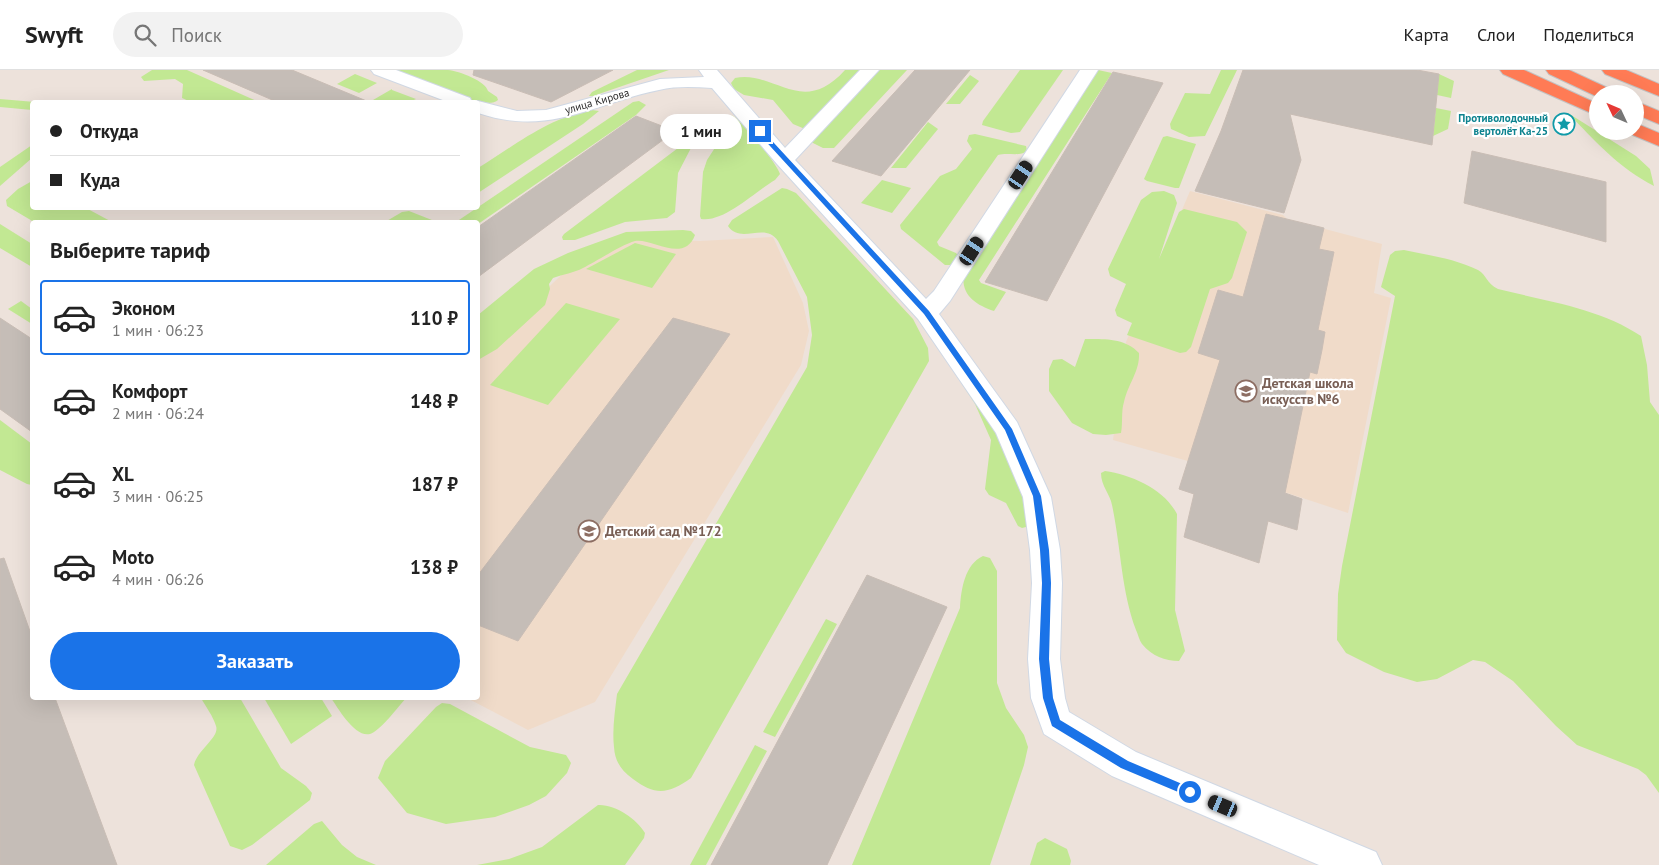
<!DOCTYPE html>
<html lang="ru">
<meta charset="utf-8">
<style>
:root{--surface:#fff;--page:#f2f2f2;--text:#222;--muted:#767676;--line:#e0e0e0;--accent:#1a73e8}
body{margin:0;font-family:"PT Sans",sans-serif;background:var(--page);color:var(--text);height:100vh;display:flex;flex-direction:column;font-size:19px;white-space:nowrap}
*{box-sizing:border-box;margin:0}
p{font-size:16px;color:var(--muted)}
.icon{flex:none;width:28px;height:28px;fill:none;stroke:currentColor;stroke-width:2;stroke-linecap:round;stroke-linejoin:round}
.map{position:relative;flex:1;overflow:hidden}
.details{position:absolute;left:30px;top:150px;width:450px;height:480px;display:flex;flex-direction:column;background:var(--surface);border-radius:5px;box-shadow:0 5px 20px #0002}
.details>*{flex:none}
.top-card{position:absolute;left:30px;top:30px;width:450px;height:110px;border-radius:5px;box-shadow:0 5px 20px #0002;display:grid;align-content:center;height:110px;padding:0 20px;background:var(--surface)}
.needle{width:32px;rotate:314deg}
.tools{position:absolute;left:1589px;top:15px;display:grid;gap:10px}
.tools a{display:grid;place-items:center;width:55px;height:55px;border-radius:50%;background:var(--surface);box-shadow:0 5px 20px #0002;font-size:25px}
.end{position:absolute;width:22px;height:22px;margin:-11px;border:6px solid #1a73e8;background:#fff;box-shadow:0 0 0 2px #fff}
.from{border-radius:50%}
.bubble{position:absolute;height:35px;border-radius:18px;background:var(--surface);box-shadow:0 5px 20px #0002;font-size:16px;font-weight:600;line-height:35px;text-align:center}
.car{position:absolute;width:15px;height:30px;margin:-15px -8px;border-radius:6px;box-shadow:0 0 4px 1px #0007;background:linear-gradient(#222 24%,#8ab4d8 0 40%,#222 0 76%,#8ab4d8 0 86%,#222 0)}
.top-card b{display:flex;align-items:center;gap:18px;height:48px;font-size:19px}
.top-card b+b{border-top:1px solid var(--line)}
.top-card i{width:12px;height:12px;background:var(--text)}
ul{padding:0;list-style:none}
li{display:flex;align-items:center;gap:15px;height:75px;margin:0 10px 8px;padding:0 10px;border:2px solid transparent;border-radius:5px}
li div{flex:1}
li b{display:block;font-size:19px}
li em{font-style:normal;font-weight:600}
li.on{border-color:var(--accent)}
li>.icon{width:45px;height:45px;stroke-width:1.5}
h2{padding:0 20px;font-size:22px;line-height:60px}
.action{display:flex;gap:10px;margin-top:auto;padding:10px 20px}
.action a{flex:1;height:58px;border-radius:30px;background:var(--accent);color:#fff;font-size:20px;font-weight:600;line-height:58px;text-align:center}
header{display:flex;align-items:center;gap:30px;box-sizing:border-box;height:70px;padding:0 25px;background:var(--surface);border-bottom:1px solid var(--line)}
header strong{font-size:24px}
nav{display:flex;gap:28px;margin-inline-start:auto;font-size:18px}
.search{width:350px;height:45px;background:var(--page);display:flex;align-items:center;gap:12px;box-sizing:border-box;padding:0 18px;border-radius:28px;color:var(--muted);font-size:19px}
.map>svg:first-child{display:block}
.education{fill:#f0dbc9}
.green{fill:#c2e893}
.building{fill:#c5bdb7;stroke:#c9bdb5}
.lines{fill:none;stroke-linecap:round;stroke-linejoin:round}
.minor-casing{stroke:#d0d8e4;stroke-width:2}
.highway-casing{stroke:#c3c3c3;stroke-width:2}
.minor{fill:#fff;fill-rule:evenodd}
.highway{fill:#ff7b55;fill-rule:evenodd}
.route{fill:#1a73e8}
.labels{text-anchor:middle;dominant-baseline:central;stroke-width:4.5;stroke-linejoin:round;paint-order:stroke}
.far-street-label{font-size:11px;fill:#2a2a2a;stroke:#fff}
.far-culture-label{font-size:11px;font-weight:bold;fill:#0d838f;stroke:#fff;text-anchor:end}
.education-label{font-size:14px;font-weight:bold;fill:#785e54;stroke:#fff;text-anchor:start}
</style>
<header>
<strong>Swyft</strong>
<div class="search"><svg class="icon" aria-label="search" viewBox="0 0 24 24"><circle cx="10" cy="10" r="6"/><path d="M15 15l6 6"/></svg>Поиск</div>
<nav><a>Карта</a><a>Слои</a><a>Поделиться</a></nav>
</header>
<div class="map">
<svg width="1659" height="795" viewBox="0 0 1659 795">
<rect width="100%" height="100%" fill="#ede2db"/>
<g class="education">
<path d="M 1190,121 L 1283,145 L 1287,149 L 1382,174 L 1374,223 L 1391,228 L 1348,443 L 1202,395 L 1113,370 L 1126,272 Z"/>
<path d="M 773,167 L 803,233 L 809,261 L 801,295 L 595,632 L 528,660 L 467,628 L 478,628 L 478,285 L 579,188 L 630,169 L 700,171 Z"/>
</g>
<g class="green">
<path d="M 152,0 L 187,0 L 259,32 L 191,32 L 182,28 L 183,14 L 175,9 L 144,11 L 141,7 Z"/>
<path d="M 394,0 C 411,0 431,0 448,0 C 459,1 486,11 488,21 L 497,27 L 498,30 C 484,43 412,7 394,0 Z"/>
<path d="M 637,0 L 669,0 L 593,26 L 589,26 L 592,22 Z"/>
<path d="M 845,0 L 865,0 L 805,59 L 793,54 L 773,30 L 744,25 L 734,19 L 731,13 L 735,8 C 775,0 802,48 845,0 Z"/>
<path d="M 877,0 L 907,0 L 834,78 L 823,78 L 809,71 Z"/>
<path d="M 1020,0 L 1063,0 L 1020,62 L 1011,63 L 982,55 L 983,51 Z"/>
<path d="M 1098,0 L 1112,3 L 979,210 L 981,213 L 1006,222 L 994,241 C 975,235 960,224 964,203 Z"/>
<path d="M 1221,0 L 1237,0 L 1205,66 L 1189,67 L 1171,59 L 1170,54 L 1185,23 L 1210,24 Z"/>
<path d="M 355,4 L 377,13 L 359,23 L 337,14 Z"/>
<path d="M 1439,4 L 1454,11 L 1451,28 L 1437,25 Z"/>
<path d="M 970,5 L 979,11 L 960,34 L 946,34 Z"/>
<path d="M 392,19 L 392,20 L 416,29 C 405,35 384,35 373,30 Z"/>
<path d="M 0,29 L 35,32 L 32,32 L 32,40 L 0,37 Z"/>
<path d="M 639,31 L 646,35 L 636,45 L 478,154 L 456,152 L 633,32 Z"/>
<path d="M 1436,38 L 1451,41 L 1448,59 L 1433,66 Z"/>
<path d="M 592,40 L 599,41 L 583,54 L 478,123 L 478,98 C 514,76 549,47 592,40 Z"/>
<path d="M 1568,43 L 1636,86 L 1650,99 L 1654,116 C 1619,98 1595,71 1568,43 Z"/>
<path d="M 721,45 C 725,45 729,45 733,46 C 743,52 776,92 780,104 L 775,110 C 756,121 724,153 701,149 L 700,146 L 703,102 L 707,90 L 720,70 L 718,50 Z"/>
<path d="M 928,52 L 938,59 L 906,98 L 891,98 Z"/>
<path d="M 975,64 L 1026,76 L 1027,81 C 1019,87 1008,82 998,85 L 937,172 L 939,176 L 956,183 L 959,187 L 952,195 L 945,195 L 901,159 L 900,155 L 940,106 L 956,99 L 972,79 L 967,71 L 969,65 Z"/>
<path d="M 1167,66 L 1196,74 L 1179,118 L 1175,118 L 1147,111 L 1144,109 L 1163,67 Z"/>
<path d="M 686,72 L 692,73 L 692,76 L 678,103 L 675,142 L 667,148 L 625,152 L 575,170 L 563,170 L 562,167 L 564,164 Z"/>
<path d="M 32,75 L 32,88 L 0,116 L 0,97 Z"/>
<path d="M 882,110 L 911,118 L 892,143 L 861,133 Z"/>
<path d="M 32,111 L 32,138 L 86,138 L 112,152 L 34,152 L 7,136 L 6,130 L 18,119 Z"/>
<path d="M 782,118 L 787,119 L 796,123 L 913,249 L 928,278 L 929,291 L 691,708 C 669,724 655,726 633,709 C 621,700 615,692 614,677 C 612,660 615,641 617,624 L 807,297 L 812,265 L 807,227 L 778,171 C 765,151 741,175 728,156 L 732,150 Z"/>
<path d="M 1164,121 L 1174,125 L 1177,133 L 1159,189 L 1179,142 L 1184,139 L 1237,152 L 1247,162 L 1232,208 L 1228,213 L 1210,219 L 1191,277 L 1186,282 L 1180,283 L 1127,265 L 1132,253 L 1117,246 L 1115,240 L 1126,214 L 1110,206 L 1108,199 L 1141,130 L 1152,122 Z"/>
<path d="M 409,141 L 437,152 L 385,152 L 402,142 Z"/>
<path d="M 0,154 L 32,174 L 32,197 L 0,178 Z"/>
<path d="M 683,160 L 691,161 L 695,165 C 684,194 652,168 635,171 C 621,175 597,191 583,198 C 574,203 563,204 553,208 L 549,214 L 550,219 L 545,235 L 497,279 L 478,290 L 478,245 L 534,199 L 568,183 L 626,162 Z"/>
<path d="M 635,173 L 676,184 L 652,218 L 586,199 Z"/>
<path d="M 1404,180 C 1428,185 1456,189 1478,200 C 1487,205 1486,213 1498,219 C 1545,231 1600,238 1641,266 L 1647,295 L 1650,332 L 1659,345 L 1659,723 L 1646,705 L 1638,699 L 1577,675 L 1556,656 L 1513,611 L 1485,592 L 1473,590 L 1437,609 L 1417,612 L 1384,602 L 1346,583 L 1337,570 L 1338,524 L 1342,496 L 1395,226 L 1381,217 L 1390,185 L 1395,181 Z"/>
<path d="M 21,231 L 32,239 L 32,254 L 8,239 Z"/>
<path d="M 566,233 L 620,249 L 548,335 L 490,315 Z"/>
<path d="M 1085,269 C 1105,269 1125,268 1139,283 C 1140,301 1128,314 1124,332 C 1121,341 1123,353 1121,363 L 1106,365 L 1093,364 L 1072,353 L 1049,321 L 1049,299 L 1053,290 L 1062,289 L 1075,297 Z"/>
<path d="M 965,311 L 1002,360 L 1025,428 L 1030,456 L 1022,458 L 1018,456 L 1006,433 L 989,425 L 985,419 L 991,370 L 975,334 L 962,314 Z"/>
<path d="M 0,350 L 32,374 L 32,415 L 27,414 L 0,400 Z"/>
<path d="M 1105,401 C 1132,405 1164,419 1177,444 L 1175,540 L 1185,581 L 1179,591 C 1165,591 1152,586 1142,574 C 1139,570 1138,564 1136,560 C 1121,520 1121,477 1112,435 C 1110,424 1101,416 1101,403 Z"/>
<path d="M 983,486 L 990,488 L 997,501 L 997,613 L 1006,638 L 1024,665 L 1028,677 L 1024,695 L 990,795 L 852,795 L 960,538 C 961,519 965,494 983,486 Z"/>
<path d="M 826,549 L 837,554 L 775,667 L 763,662 Z"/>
<path d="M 201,628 L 240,628 L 281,698 L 306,716 L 312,723 L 310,730 L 252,775 L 242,780 L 230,776 L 194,695 C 197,680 220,667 216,656 C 213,646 206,637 201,628 Z"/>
<path d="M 264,628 L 321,628 L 332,646 L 291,674 Z"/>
<path d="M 331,628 L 406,628 C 399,636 380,661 370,664 C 355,668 338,638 331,628 Z"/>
<path d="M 442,633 L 450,634 L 530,677 L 566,685 L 571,693 L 567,703 L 546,726 L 529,735 L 495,747 L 446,754 L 407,743 L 378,708 L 385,691 L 436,637 Z"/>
<path d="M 755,675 L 767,681 L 706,795 L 690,795 Z"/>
<path d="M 598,735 C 615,734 637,749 645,763 L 644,768 L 625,795 L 477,795 L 509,789 L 542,777 Z"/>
<path d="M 322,751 L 342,775 L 357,787 L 376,795 L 266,795 L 314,754 Z"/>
<path d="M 1045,768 L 1067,779 L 1071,791 L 1070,795 L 1030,795 L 1037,773 Z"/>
</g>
<g class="building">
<path d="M 203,0 L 292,0 L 369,32 L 277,32 Z"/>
<path d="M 474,0 L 613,0 L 551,32 L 473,5 Z"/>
<path d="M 915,0 L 970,0 L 881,106 L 832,91 Z"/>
<path d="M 1243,0 L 1417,0 L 1439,4 L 1432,75 L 1290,44 L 1301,90 L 1284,143 L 1195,121 L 1221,61 Z"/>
<path d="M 1113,2 L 1163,13 L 1047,231 L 985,212 Z"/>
<path d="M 636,46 L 675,61 L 478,207 L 478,157 Z"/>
<path d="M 1472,81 L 1606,112 L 1606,172 L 1464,133 Z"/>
<path d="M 1266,144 L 1324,158 L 1319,179 L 1334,182 L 1318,260 L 1325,262 L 1322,280 L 1317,304 L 1310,302 L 1285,423 L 1302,429 L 1297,460 L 1268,451 L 1259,493 L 1184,467 L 1194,424 L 1179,419 L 1220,290 L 1198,283 L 1218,220 L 1243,227 Z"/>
<path d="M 0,248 L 32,269 L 32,362 L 0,339 Z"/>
<path d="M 673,248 L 730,264 L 518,571 L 478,555 L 478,505 Z"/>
<path d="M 4,488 L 32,567 L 32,628 L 55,628 L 117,795 L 0,795 L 0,489 Z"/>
<path d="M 867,505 L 947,537 L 827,795 L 711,795 Z"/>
</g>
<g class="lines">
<g class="minor-casing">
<g id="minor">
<path d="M 371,0 L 396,0 L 470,28 L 472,32 L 448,32 L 374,4 Z"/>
<path d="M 699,0 L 717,0 L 785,78 L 860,0 L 879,0 L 795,90 L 926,229 L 934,221 L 1080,0 L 1098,0 L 950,231 L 939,244 L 1017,352 L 1051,427 L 1060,480 L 1062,513 L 1060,589 L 1065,628 L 1069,642 L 1136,682 L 1376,782 L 1382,795 L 1319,795 L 1112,706 L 1044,664 L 1031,628 L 1028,589 L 1032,513 L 1030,480 L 1023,427 L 996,363 L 918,249 L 777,94 L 712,18 C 694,17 676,16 659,20 C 591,34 550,67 478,43 L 478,32 L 474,32 L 478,31 L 517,41 L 546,40 L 660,9 L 704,7 Z"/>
</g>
</g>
<g class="highway-casing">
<g id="highway">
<path d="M 1500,0 L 1524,0 L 1598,34 L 1598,46 L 1503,4 Z"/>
<path d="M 1546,0 L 1569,0 L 1612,20 L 1615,24 L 1598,24 L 1598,27 L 1549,4 Z"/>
<path d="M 1602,0 L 1626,0 L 1659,14 L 1659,26 L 1605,4 Z"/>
<path d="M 1635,31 L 1659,41 L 1659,54 L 1635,44 Z"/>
<path d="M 1635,53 L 1659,63 L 1659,76 L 1628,63 L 1627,61 L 1635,61 Z"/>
</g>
</g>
<use href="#minor" class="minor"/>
<use href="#highway" class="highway"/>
</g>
<path class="route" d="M 758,60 L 762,60 L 929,241 L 1012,359 L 1041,426 L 1049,480 L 1051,513 L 1049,589 L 1053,628 L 1060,650 L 1128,691 L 1194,719 L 1195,722 L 1194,726 L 1190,727 L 1121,698 L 1052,656 L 1043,628 L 1039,589 L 1042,513 L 1040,480 L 1033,426 L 1005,360 L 924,244 L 758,63 Z"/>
<defs>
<g id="sight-ring" transform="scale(1.125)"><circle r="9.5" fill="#fff" stroke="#0f9aa8" stroke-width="1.5"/><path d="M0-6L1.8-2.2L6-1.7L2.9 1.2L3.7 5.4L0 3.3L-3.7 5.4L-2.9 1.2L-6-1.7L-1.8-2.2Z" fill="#0f9aa8"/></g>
<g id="school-ring" transform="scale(1.125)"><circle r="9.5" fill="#fff" stroke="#8d6e63" stroke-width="1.5"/><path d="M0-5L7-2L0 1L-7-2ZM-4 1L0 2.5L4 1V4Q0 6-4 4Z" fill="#8d6e63"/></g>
</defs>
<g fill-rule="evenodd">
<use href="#sight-ring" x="1564" y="54"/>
<use href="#school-ring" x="1246" y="321"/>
<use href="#school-ring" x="589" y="461"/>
</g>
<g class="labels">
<g class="far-street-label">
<text transform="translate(597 31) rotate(-16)">улица Кирова</text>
</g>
<g class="far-culture-label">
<text x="1548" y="48">Противолодочный<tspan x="1548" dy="13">вертолёт Ка-25</tspan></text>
</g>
<g class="education-label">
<text x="1262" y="313">Детская школа<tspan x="1262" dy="16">искусств №6</tspan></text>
<text x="605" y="461">Детский сад №172</text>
</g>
</g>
</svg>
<div class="tools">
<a><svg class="needle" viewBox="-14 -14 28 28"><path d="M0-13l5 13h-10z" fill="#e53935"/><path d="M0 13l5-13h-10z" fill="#767676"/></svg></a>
</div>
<i class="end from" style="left:1190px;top:722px"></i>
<i class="end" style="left:760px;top:61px"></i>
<div class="bubble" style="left:660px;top:44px;width:82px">1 мин</div>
<i class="car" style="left:1021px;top:105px;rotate:33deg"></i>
<i class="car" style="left:972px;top:181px;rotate:33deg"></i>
<i class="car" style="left:1223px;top:736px;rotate:293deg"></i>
<div class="top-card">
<b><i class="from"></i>Откуда</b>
<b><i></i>Куда</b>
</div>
<section class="details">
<h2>Выберите тариф</h2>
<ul>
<li class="on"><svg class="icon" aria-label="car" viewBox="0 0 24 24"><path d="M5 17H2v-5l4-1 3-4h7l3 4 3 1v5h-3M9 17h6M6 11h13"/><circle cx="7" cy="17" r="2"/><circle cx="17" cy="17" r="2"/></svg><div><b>Эконом</b><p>1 мин · 06:23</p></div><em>110 ₽</em></li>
<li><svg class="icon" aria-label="car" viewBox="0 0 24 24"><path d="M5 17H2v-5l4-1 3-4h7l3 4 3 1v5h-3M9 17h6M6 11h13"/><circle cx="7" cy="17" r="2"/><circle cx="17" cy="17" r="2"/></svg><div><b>Комфорт</b><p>2 мин · 06:24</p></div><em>148 ₽</em></li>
<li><svg class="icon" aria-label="car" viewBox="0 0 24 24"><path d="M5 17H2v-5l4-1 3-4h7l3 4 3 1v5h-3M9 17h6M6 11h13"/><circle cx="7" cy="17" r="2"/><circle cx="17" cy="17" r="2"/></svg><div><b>XL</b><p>3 мин · 06:25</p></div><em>187 ₽</em></li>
<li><svg class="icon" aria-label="car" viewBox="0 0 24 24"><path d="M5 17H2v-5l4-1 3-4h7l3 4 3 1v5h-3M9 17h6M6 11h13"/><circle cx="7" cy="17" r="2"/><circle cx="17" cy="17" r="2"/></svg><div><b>Moto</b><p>4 мин · 06:26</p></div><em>138 ₽</em></li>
</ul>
<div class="action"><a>Заказать</a></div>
</section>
</div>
